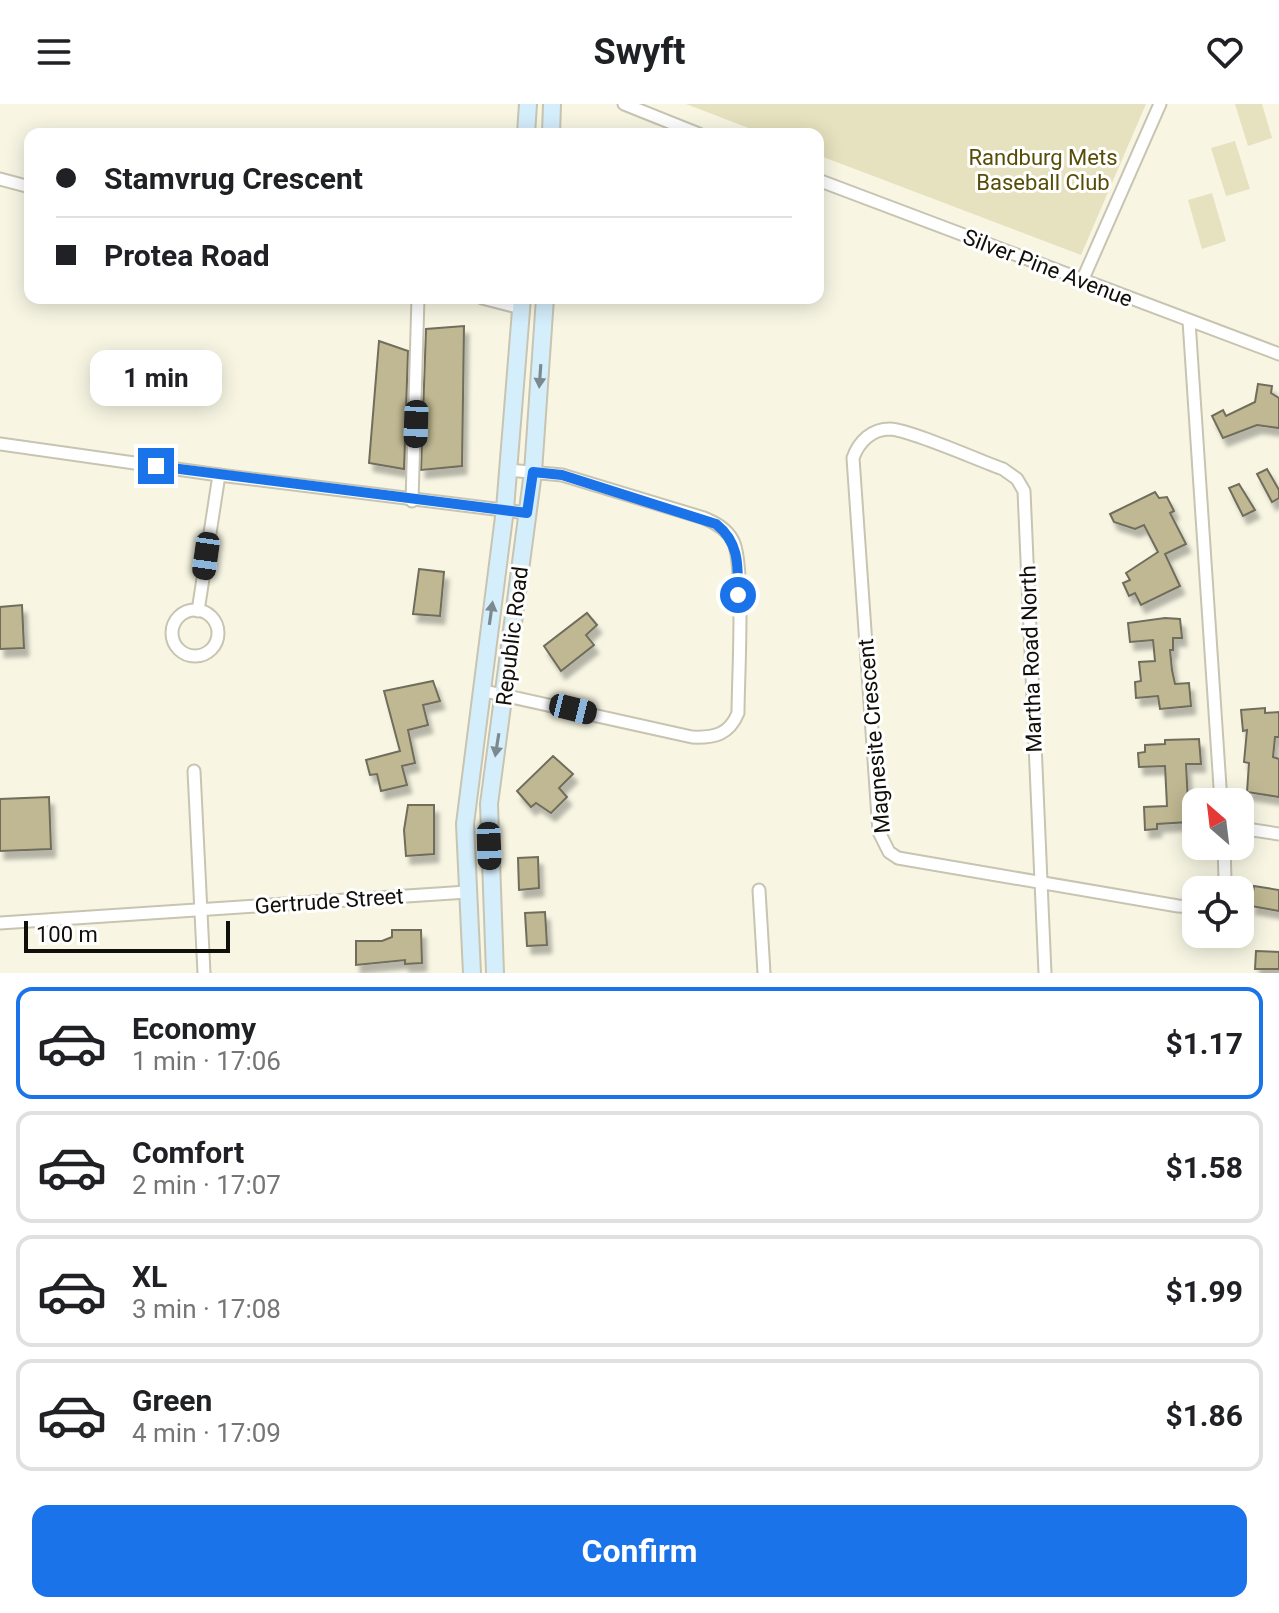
<!DOCTYPE html>
<meta charset="utf-8">
<style>
:root{--surface:#fff;--page:#f6f6f6;--text:#202124;--muted:#757577;--line:#e0e0e0;--accent:#1a73e8}
body{margin:0;font-family:Roboto,sans-serif;background:var(--page);color:var(--text);height:100vh;display:flex;flex-direction:column;font-size:30px;white-space:nowrap}
*{box-sizing:border-box;margin:0}
p{font-size:26px;color:var(--muted)}
.icon{flex:none;width:44px;height:44px;fill:none;stroke:currentColor;stroke-width:2;stroke-linecap:round;stroke-linejoin:round}
.map{position:relative;height:869px;overflow:hidden}
.side{display:flex;flex-direction:column;background:var(--surface);flex:1}
.side>*{flex:none}
.guide{position:absolute;left:24px;top:24px;width:800px;height:176px;border-radius:16px;box-shadow:0 4px 20px #0003;display:grid;align-content:center;height:176px;padding:0 32px;background:var(--surface)}
.needle{width:52px;rotate:332deg}
.controls{position:absolute;left:1182px;top:684px;display:grid;gap:16px}
.controls a{display:grid;place-items:center;width:72px;height:72px;border-radius:16px;background:var(--surface);box-shadow:0 4px 20px #0003;font-size:40px}
.scale{position:absolute;left:24px;bottom:20px;width:206px;box-sizing:border-box;padding-left:8px;border:4px solid #100f09;border-top:0;font-size:22px;line-height:28px;white-space:nowrap;color:#100f09;-webkit-text-stroke:6px #fff;paint-order:stroke}
.end{position:absolute;width:36px;height:36px;margin:-18px;border:10px solid #1a73e8;background:#fff;box-shadow:0 0 0 4px #fff}
.from{border-radius:50%}
.bubble{position:absolute;height:56px;border-radius:16px;background:var(--surface);box-shadow:0 4px 20px #0003;font-size:26px;font-weight:700;line-height:56px;text-align:center}
.car{position:absolute;width:24px;height:48px;margin:-24px -12px;border-radius:10px;box-shadow:0 0 6px 2px #0007;background:linear-gradient(#222 24%,#8ab4d8 0 40%,#222 0 76%,#8ab4d8 0 86%,#222 0)}
.guide b{display:flex;align-items:center;gap:28px;height:76px;font-size:30px}
.guide b+b{border-top:2px solid var(--line)}
.guide i{width:20px;height:20px;background:var(--text)}
ul{padding:14px 0 0;list-style:none}
li{display:flex;align-items:center;gap:24px;height:112px;margin:0 16px 12px;padding:0 16px;border:4px solid var(--line);border-radius:16px}
li div{flex:1}
li b{display:block;font-size:30px}
li em{font-style:normal;font-weight:700}
li.on{border-color:var(--accent)}
li>.icon{width:72px;height:72px;stroke-width:1.5}
.cta{display:flex;gap:16px;margin-top:auto;padding:16px 32px}
.cta a{flex:1;height:92px;border-radius:16px;background:var(--accent);color:#fff;font-size:32px;font-weight:700;line-height:92px;text-align:center}
header{display:flex;justify-content:space-between;align-items:center;height:104px;padding:0 32px;background:var(--surface);font-size:36px;font-weight:700}
.map>svg:first-child{display:block}
.green{fill:#e6e1be}
.building{fill:#bfb892;stroke:#706d5d;stroke-width:2;filter:url(#shadow)}
.lines{fill:none;stroke-linecap:round;stroke-linejoin:round}
.minor-casing{stroke:#c7c4b2;stroke-width:15}
.secondary-casing{stroke:#c7c4b2;stroke-width:20}
.minor{stroke:#fff;stroke-width:11}
.secondary{stroke:#d5eefc;stroke-width:16}
.oneway{fill:#7c8a8f}
.route{stroke:#1a73e8;stroke-width:10}
.labels{text-anchor:middle;dominant-baseline:central;stroke-width:6;stroke-linejoin:round;paint-order:stroke}
.park-label{font-size:22px;fill:#574d07;stroke:#fff}
.street-label{font-size:22px;fill:#100f09;stroke:#fff}
</style>
<header><svg class="icon" aria-label="menu" viewBox="0 0 24 24"><path d="M4 6h16M4 12h16M4 18h16"/></svg>Swyft<svg class="icon" aria-label="heart" viewBox="0 0 24 24"><path d="M12 20l-8-8c-3-5 5-10 8-4 3-6 11-1 8 4z"/></svg></header>
<div class="map">
<svg width="1279" height="869" viewBox="0 0 1279 869">
<defs>
<filter id="shadow"><feDropShadow dx="4.5" dy="8" stdDeviation="2" flood-color="#0004"/></filter>
</defs>
<rect width="100%" height="100%" fill="#f8f6e3"/>
<g class="green">
<path d="M 686,0 L 1146,0 L 1081,151 L 818,51 L 818,30 L 764,30 Z"/>
<path d="M 1235,0 L 1262,0 L 1272,34 L 1248,42 Z"/>
<path d="M 1235,37 L 1250,85 L 1226,92 L 1211,44 Z"/>
<path d="M 1212,89 L 1226,137 L 1202,145 L 1188,96 Z"/>
</g>
<g class="building">
<path d="M 464,222 L 462,362 L 421,366 L 426,225 Z"/>
<path d="M 379,237 L 408,247 L 404,365 L 369,359 Z"/>
<path d="M 1258,280 L 1272,282 L 1271,289 L 1279,294 L 1279,324 L 1257,321 L 1223,334 L 1212,312 L 1223,306 L 1226,312 L 1255,298 Z"/>
<path d="M 1267,365 L 1279,386 L 1279,394 L 1272,398 L 1257,370 Z"/>
<path d="M 1239,380 L 1255,406 L 1243,412 L 1229,384 Z"/>
<path d="M 1155,388 L 1159,394 L 1167,393 L 1174,407 L 1170,409 L 1186,440 L 1165,450 L 1180,482 L 1141,501 L 1135,489 L 1129,492 L 1123,479 L 1130,476 L 1126,469 L 1158,448 L 1144,421 L 1135,425 L 1114,418 L 1110,410 Z"/>
<path d="M 419,465 L 444,468 L 440,512 L 413,510 Z"/>
<path d="M 22,501 L 24,544 L 0,545 L 0,503 Z"/>
<path d="M 587,509 L 597,521 L 586,531 L 594,541 L 561,567 L 544,542 Z"/>
<path d="M 1165,514 L 1180,515 L 1182,534 L 1173,534 L 1173,546 L 1170,546 L 1172,566 L 1175,580 L 1189,579 L 1191,602 L 1160,605 L 1158,592 L 1136,594 L 1135,578 L 1141,577 L 1139,558 L 1155,557 L 1153,536 L 1130,538 L 1128,519 Z"/>
<path d="M 433,577 L 440,597 L 423,601 L 428,621 L 408,626 L 415,659 L 402,662 L 407,681 L 381,687 L 377,670 L 370,671 L 366,656 L 400,647 L 384,587 Z"/>
<path d="M 1265,604 L 1265,609 L 1279,608 L 1279,633 L 1275,633 L 1273,653 L 1279,655 L 1279,693 L 1247,688 L 1249,659 L 1244,658 L 1247,626 L 1243,627 L 1241,606 Z"/>
<path d="M 1199,635 L 1201,660 L 1186,660 L 1189,718 L 1157,720 L 1157,725 L 1145,726 L 1144,703 L 1167,702 L 1165,662 L 1139,663 L 1138,649 L 1145,648 L 1145,641 L 1165,640 L 1165,636 Z"/>
<path d="M 553,652 L 573,670 L 559,684 L 567,693 L 551,709 L 536,699 L 531,703 L 517,687 Z"/>
<path d="M 49,693 L 51,745 L 0,747 L 0,695 Z"/>
<path d="M 408,701 L 434,701 L 434,750 L 406,752 L 404,726 Z"/>
<path d="M 538,753 L 539,784 L 519,786 L 518,754 Z"/>
<path d="M 1254,782 L 1279,786 L 1279,807 L 1251,802 Z"/>
<path d="M 545,808 L 547,841 L 527,842 L 525,809 Z"/>
<path d="M 392,826 L 421,826 L 422,859 L 405,860 L 405,856 L 356,861 L 356,837 L 382,837 L 392,833 Z"/>
<path d="M 1256,847 L 1279,848 L 1279,865 L 1255,865 Z"/>
</g>
<g class="lines">
<g class="minor-casing">
<g id="minor">
<path d="M 624,0 L 699,30"/>
<path d="M 0,75 L 30,83"/>
<path d="M 818,76 L 1279,250"/>
<path d="M 1082,177 L 1160,0"/>
<path d="M 482,194 L 521,204"/>
<path d="M 1189,217 L 1221,698"/>
<path d="M 0,340 L 219,371 L 527,409"/>
<path d="M 412,397 L 418,194"/>
<circle cx="195" cy="529" r="23"/>
<path d="M 198,507 L 219,371"/>
<path d="M 480,586 L 692,633 C 714,634 729,631 738,609 C 738,576 745,460 733,437 C 727,425 716,419 704,414 L 562,371 L 508,366"/>
<path d="M 194,667 L 204,869"/>
<path d="M 1240,724 L 1279,730"/>
<path d="M 759,786 L 764,869"/>
<path d="M 1221,786 L 1225,775 L 1224,742"/>
<path d="M 0,819 L 467,788"/>
<path d="M 1045,869 L 1024,387 L 1017,375 L 1003,365 C 980,357 911,326 890,325 C 872,325 859,337 853,354 L 879,728 L 889,748 L 898,754 L 1178,802 L 1196,803"/>
</g>
</g>
<g class="secondary-casing">
<g id="secondary">
<path d="M 526,30 L 528,0"/>
<path d="M 551,30 L 552,0"/>
<path d="M 472,869 L 465,720 L 505,405 L 522,194"/>
<path d="M 495,869 L 489,700 L 533,368 L 545,194"/>
</g>
</g>
<use href="#minor" class="minor"/>
<use href="#secondary" class="secondary"/>
</g>
<defs><path id="oneway-solid" d="M-6-.8H1V-3.2L6.5 0L1 3.2V.8H-6Z" transform="scale(2)"/></defs>
<g class="oneway">
<use href="#oneway-solid" transform="translate(540 272) rotate(94)"/>
<use href="#oneway-solid" transform="translate(491 509) rotate(-82)"/>
<use href="#oneway-solid" transform="translate(497 641) rotate(99)"/>
</g>
<g class="lines">
<path class="route" d="M 156,362 L 527,409 L 533,368 L 562,371 L 716,420 C 740,439 738,463 738,491"/>
</g>
<g class="labels">
<g class="park-label">
<text x="1043" y="53">Randburg Mets<tspan x="1043" dy="25">Baseball Club</tspan></text>
</g>
<g class="street-label">
<text transform="translate(1048 164) rotate(21)">Silver Pine Avenue</text>
<text transform="translate(512 532) rotate(-83)">Republic Road</text>
<text transform="translate(1031 555) rotate(-92)">Martha Road North</text>
<text transform="translate(874 632) rotate(-95)">Magnesite Crescent</text>
<text transform="translate(329 797) rotate(-4)">Gertrude Street</text>
</g>
</g>
</svg>
<div class="controls">
<a><svg class="needle" viewBox="-14 -14 28 28"><path d="M0-13l5 13h-10z" fill="#e53935"/><path d="M0 13l5-13h-10z" fill="#757577"/></svg></a>
<a><svg class="icon" aria-label="locate" viewBox="0 0 24 24"><circle cx="12" cy="12" r="6"/><path d="M12 2v4M12 18v4M2 12h4M18 12h4"/></svg></a>
</div>
<div class="scale">100 m</div>
<i class="end from" style="left:738px;top:491px"></i>
<i class="end" style="left:156px;top:362px"></i>
<div class="bubble" style="left:90px;top:246px;width:132px">1 min</div>
<i class="car" style="left:416px;top:320px;rotate:182deg"></i>
<i class="car" style="left:206px;top:452px;rotate:188deg"></i>
<i class="car" style="left:573px;top:605px;rotate:104deg"></i>
<i class="car" style="left:489px;top:742px;rotate:178deg"></i>
<div class="guide">
<b><i class="from"></i>Stamvrug Crescent</b>
<b><i></i>Protea Road</b>
</div>
</div>
<section class="side">
<ul>
<li class="on"><svg class="icon" aria-label="car" viewBox="0 0 24 24"><path d="M5 17H2v-5l4-1 3-4h7l3 4 3 1v5h-3M9 17h6M6 11h13"/><circle cx="7" cy="17" r="2"/><circle cx="17" cy="17" r="2"/></svg><div><b>Economy</b><p>1 min · 17:06</p></div><em>$1.17</em></li>
<li><svg class="icon" aria-label="car" viewBox="0 0 24 24"><path d="M5 17H2v-5l4-1 3-4h7l3 4 3 1v5h-3M9 17h6M6 11h13"/><circle cx="7" cy="17" r="2"/><circle cx="17" cy="17" r="2"/></svg><div><b>Comfort</b><p>2 min · 17:07</p></div><em>$1.58</em></li>
<li><svg class="icon" aria-label="car" viewBox="0 0 24 24"><path d="M5 17H2v-5l4-1 3-4h7l3 4 3 1v5h-3M9 17h6M6 11h13"/><circle cx="7" cy="17" r="2"/><circle cx="17" cy="17" r="2"/></svg><div><b>XL</b><p>3 min · 17:08</p></div><em>$1.99</em></li>
<li><svg class="icon" aria-label="car" viewBox="0 0 24 24"><path d="M5 17H2v-5l4-1 3-4h7l3 4 3 1v5h-3M9 17h6M6 11h13"/><circle cx="7" cy="17" r="2"/><circle cx="17" cy="17" r="2"/></svg><div><b>Green</b><p>4 min · 17:09</p></div><em>$1.86</em></li>
</ul>
<div class="cta"><a>Confirm</a></div>
</section>
